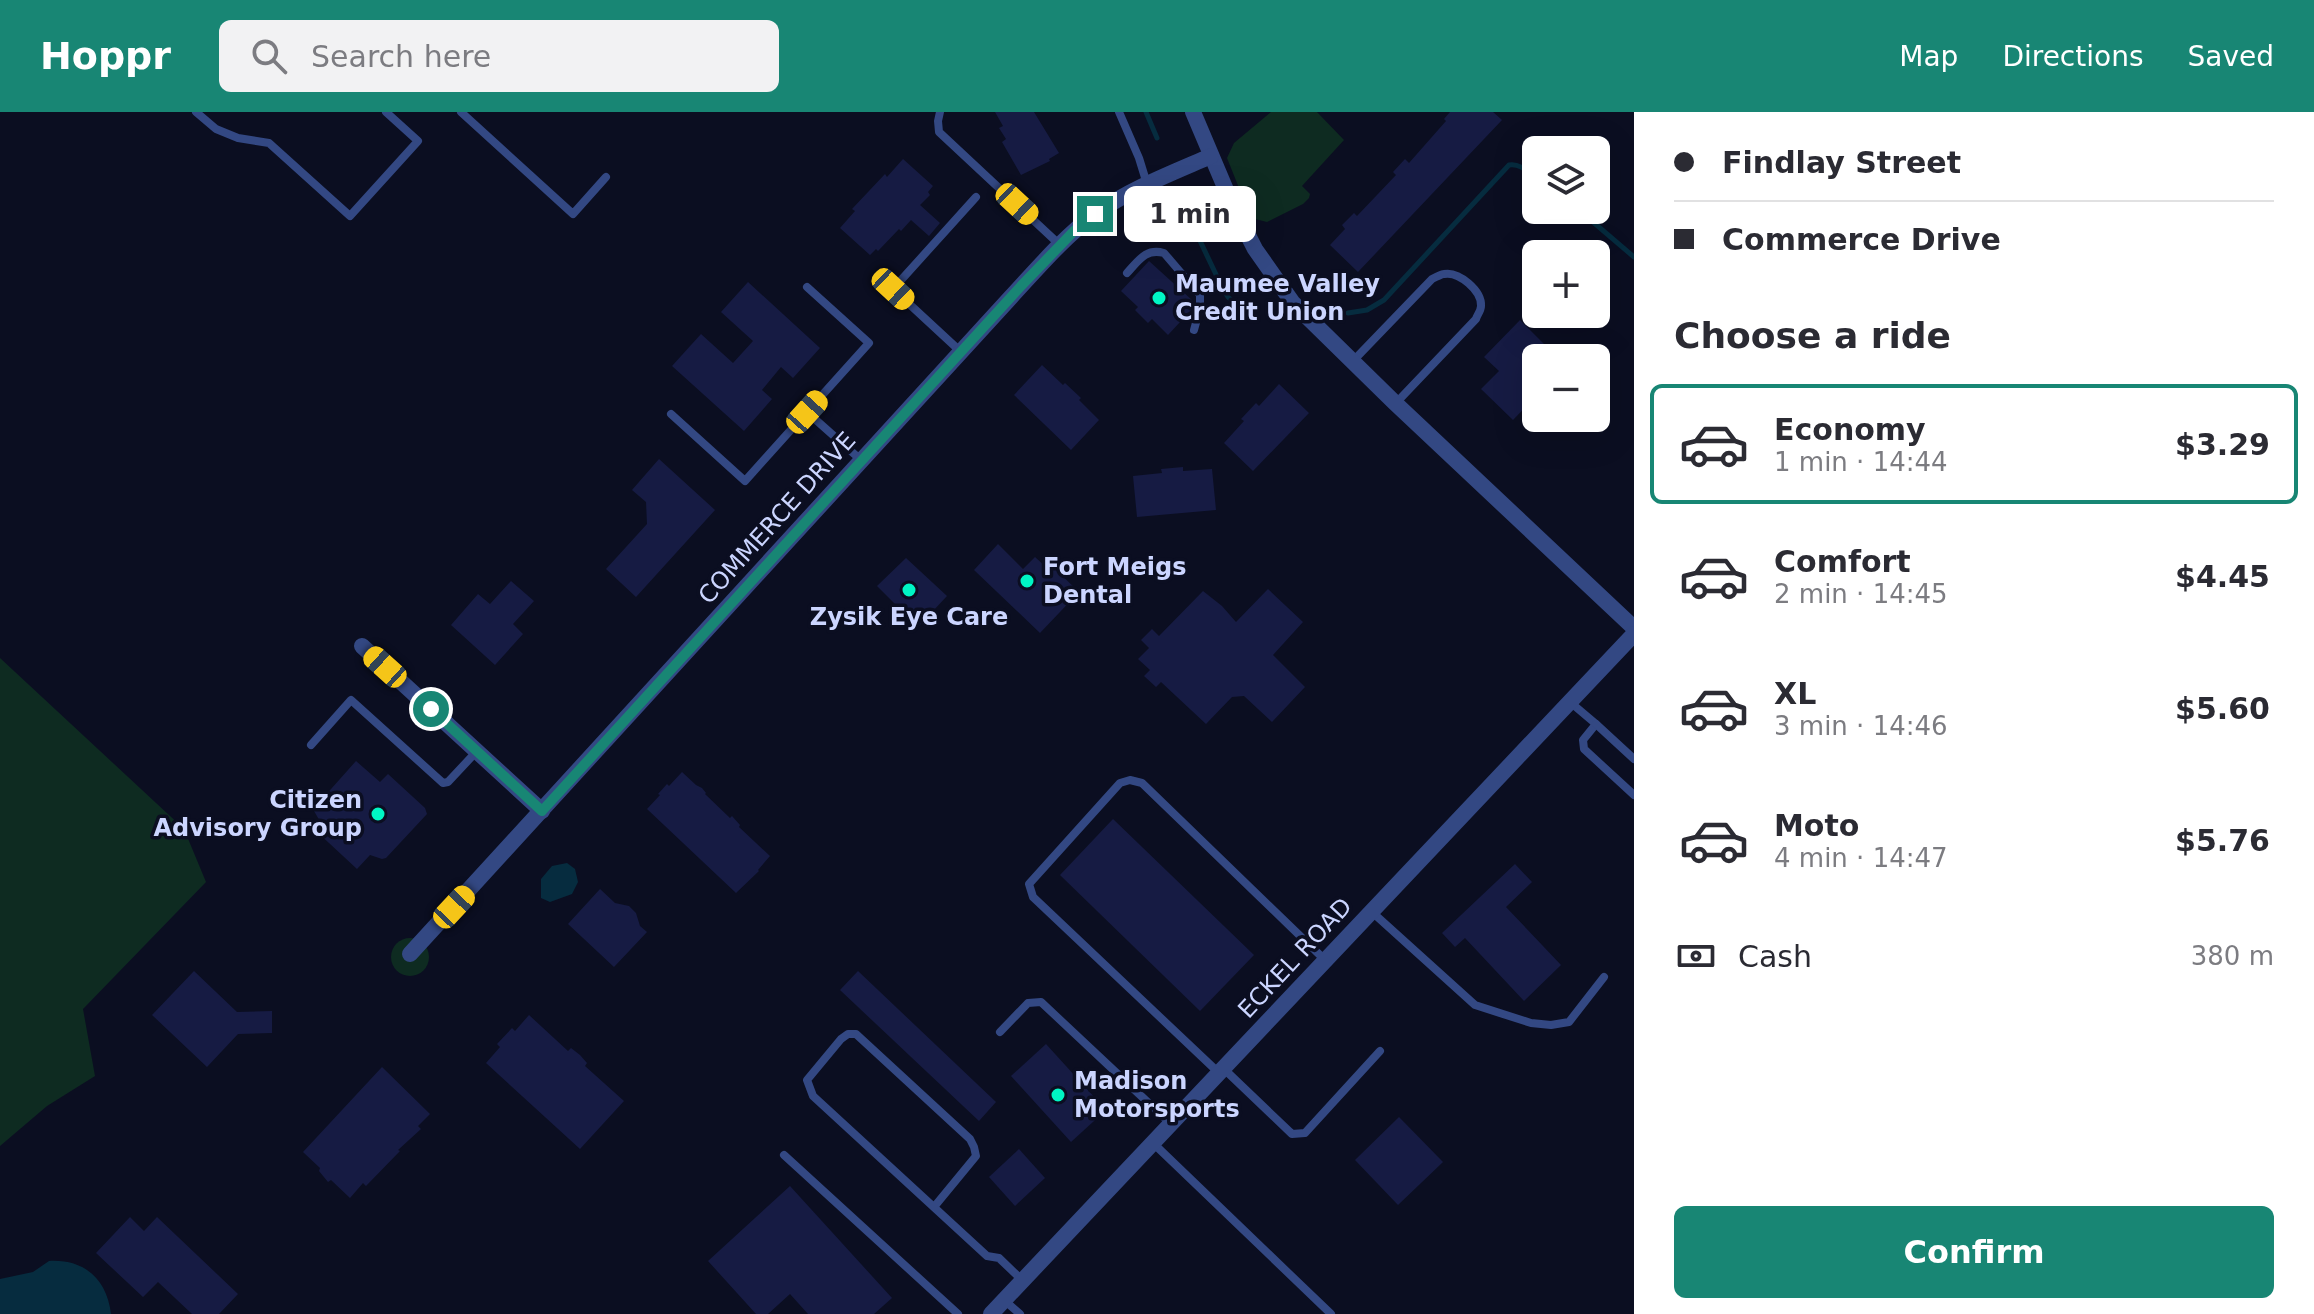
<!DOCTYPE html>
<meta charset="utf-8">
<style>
:root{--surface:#fff;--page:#f2f2f3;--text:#2b2b33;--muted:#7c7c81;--line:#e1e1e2;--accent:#188674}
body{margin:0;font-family:"DejaVu Sans",sans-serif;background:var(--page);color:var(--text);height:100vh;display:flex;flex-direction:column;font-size:30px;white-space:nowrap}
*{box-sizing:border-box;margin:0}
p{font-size:26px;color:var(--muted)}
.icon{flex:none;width:44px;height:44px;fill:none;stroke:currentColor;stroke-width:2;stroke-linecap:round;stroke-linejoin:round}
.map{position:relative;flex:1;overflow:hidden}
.side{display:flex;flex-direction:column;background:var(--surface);width:680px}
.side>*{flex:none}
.guide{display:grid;align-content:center;height:176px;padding:0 40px;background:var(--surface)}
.controls{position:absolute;left:1522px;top:24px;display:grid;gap:16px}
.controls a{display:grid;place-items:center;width:88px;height:88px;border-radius:12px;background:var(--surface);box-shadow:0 8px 32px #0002;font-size:40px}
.end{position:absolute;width:36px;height:36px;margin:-18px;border:10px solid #188674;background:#fff;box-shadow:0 0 0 4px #fff}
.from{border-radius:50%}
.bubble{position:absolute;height:56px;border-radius:12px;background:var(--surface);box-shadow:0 8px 32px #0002;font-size:26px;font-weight:700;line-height:56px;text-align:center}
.car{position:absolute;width:24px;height:48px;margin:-24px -12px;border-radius:10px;box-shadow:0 0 6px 2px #0007;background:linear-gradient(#f5c518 24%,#345 0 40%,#f5c518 0 76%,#345 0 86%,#f5c518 0)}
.guide b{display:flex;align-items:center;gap:28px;height:76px;font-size:30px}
.guide b+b{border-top:2px solid var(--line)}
.guide i{width:20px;height:20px;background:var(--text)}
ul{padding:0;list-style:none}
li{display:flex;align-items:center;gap:24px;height:120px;margin:0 16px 12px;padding:0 24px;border:4px solid transparent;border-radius:12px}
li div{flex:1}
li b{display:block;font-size:30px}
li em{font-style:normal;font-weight:700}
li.on{border-color:var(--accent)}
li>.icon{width:72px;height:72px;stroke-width:1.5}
h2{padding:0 40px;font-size:36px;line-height:96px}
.pay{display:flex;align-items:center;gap:20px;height:88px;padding:0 40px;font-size:30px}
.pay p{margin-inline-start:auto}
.cta{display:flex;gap:16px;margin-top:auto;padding:16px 40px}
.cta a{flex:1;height:92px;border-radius:12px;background:var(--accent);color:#fff;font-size:32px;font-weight:700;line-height:92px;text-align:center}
header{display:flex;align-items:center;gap:48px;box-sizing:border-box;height:112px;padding:0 40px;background:var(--accent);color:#fff}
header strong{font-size:38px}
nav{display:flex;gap:44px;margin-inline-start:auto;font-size:28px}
.search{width:560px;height:72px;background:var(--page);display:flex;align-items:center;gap:20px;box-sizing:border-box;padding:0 28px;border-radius:12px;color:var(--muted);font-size:30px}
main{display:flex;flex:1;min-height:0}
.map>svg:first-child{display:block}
.green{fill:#0e2b21}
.water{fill:#062c3f}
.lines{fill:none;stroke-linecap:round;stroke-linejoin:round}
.stream{stroke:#062c3f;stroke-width:5}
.building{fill:#161b43}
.service{stroke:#334883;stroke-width:8}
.minor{stroke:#334883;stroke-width:16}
.route{stroke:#188674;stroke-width:10}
.poi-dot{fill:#00f6c4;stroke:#0b0e21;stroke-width:3}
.labels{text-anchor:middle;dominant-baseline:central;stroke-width:7;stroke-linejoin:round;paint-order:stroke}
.poi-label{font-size:24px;font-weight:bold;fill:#cbd5ff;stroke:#0b0e21;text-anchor:start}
.street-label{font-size:24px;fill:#cbd5ff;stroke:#0b0e21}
</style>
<header>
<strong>Hoppr</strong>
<div class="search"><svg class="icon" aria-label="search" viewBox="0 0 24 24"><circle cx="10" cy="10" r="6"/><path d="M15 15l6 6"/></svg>Search here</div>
<nav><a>Map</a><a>Directions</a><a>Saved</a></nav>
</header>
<main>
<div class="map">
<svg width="1634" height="1202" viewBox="0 0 1634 1202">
<rect width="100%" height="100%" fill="#0b0e21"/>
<g class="green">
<path d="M 1271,0 L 1317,0 L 1344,28 L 1302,74 L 1310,82 L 1309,86 L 1303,92 L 1267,110 L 1255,107 L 1249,101 L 1227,46 L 1234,31 Z"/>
<path d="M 0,546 L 184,717 L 206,770 L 83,897 L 95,964 L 47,994 L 0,1034 Z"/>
<circle cx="410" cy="845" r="19"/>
</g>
<g class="water">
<path d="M 567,751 L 575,757 L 578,770 L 572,782 L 550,790 L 541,786 L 541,767 L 552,754 Z"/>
<path d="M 49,1149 C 84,1147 107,1167 111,1202 L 0,1202 L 0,1167 L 33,1160 Z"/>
</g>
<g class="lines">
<g class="stream">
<path d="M 1146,0 L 1157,26"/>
<path d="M 1579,98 L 1634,145"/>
<path d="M 1192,112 L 1221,173 L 1228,185 L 1245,201"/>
<path d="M 1348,201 L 1367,198 L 1384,188 L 1509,53 C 1520,51 1528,60 1536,66"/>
</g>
</g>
<g class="building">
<path d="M 995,0 L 1034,0 L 1059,41 L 1049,47 L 1050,49 L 1021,63 L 1002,30 L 1006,27 L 999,16 L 1003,14 Z"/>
<path d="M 1450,0 L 1493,0 L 1502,8 L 1358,160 L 1330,133 L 1345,117 L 1342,113 L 1354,101 L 1357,104 L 1396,63 L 1393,60 L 1405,47 L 1409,51 L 1446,9 L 1444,7 Z"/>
<path d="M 903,47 L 933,74 L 928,80 L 930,83 L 920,93 L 940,111 L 929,124 L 911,108 L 901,119 L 899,117 L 878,139 L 876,137 L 870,143 L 840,116 L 855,99 L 852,97 L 885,62 L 887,65 Z"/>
<path d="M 1149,149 L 1193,189 L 1193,196 L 1168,223 L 1152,207 L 1148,211 L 1135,198 L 1138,195 L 1121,179 Z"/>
<path d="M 748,170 L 820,236 L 793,266 L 781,255 L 762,278 L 772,287 L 744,319 L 672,254 L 701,222 L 733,251 L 753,229 L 721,200 Z"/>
<path d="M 1520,208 L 1558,246 L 1536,246 L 1536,284 L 1513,308 L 1481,277 L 1499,259 L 1484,245 Z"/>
<path d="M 1042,253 L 1063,273 L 1065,271 L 1081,286 L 1079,288 L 1099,308 L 1071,338 L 1014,283 Z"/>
<path d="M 1279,272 L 1309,301 L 1253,359 L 1224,331 L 1244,309 L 1241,307 L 1256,291 L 1259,294 Z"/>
<path d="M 659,347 L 715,398 L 636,485 L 606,457 L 647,412 L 646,390 L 632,378 Z"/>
<path d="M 1183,355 L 1183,359 L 1212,357 L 1216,398 L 1137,405 L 1133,364 L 1162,361 L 1161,357 Z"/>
<path d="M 998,432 L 1023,457 L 1035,445 L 1046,455 L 1050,452 L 1079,480 L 1040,521 L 974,458 Z"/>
<path d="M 906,446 L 947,484 L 918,515 L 877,474 Z"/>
<path d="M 511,469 L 534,489 L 513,512 L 523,522 L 495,553 L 451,513 L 478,482 L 490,492 Z"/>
<path d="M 1268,477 L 1303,510 L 1273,543 L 1305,575 L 1272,610 L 1244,584 L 1232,585 L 1206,612 L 1161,570 L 1156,575 L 1144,564 L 1150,558 L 1138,547 L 1149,536 L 1141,528 L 1152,517 L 1159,524 L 1203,479 L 1222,494 L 1236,510 Z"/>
<path d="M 356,649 L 380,670 L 388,662 L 425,696 L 427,702 L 386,746 L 382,747 L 370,743 L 357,757 L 315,718 L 321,711 L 314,699 L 315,695 Z"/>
<path d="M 682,660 L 696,673 L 702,676 L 706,681 L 705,682 L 730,706 L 732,704 L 740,713 L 739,715 L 770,744 L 758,758 L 759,759 L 736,781 L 647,697 L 660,683 L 658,682 L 667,672 L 669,674 Z"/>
<path d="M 1113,707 L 1254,843 L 1200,899 L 1060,763 Z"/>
<path d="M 1515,752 L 1532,770 L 1506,795 L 1561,853 L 1524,889 L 1465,826 L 1455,835 L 1442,821 Z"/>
<path d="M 600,777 L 615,791 L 629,794 L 636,801 L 640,814 L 647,820 L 614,855 L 568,812 Z"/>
<path d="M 194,859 L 237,900 L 272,899 L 272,921 L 238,922 L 207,955 L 152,903 Z"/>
<path d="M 858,859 L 996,990 L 979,1009 L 840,878 Z"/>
<path d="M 529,903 L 568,939 L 571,936 L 580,943 L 587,951 L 585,954 L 624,989 L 580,1037 L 486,951 L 500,935 L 497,932 L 512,916 L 515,919 Z"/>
<path d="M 1046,932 L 1106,998 L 1071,1030 L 1011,964 Z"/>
<path d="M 382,955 L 430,1002 L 418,1014 L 421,1017 L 398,1038 L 400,1039 L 366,1074 L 363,1071 L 350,1086 L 331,1068 L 328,1070 L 319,1059 L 320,1056 L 303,1040 Z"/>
<path d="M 1399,1005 L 1443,1050 L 1398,1093 L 1355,1048 Z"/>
<path d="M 1019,1037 L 1045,1066 L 1015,1094 L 989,1065 Z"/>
<path d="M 790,1074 L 892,1186 L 874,1202 L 808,1202 L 790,1182 L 768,1202 L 756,1202 L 708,1149 Z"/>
<path d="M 130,1105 L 144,1119 L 157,1105 L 238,1182 L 219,1202 L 192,1202 L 158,1170 L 143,1185 L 96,1141 Z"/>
</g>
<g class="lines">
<g class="service">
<path d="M 196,0 L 216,17 L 238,26 L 269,31 L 350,104 L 418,29 L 386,0"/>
<path d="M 461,0 L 573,102 L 606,65"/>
<path d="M 940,0 L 938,9 L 939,20 L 1060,133"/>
<path d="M 1119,0 L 1139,46 L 1147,72"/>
<path d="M 1127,161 C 1139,148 1146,136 1164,141 L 1200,183 L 1200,196 L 1194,218"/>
<path d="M 960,239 L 893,177 L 976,85"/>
<path d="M 1353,249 L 1432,167 C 1434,166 1442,162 1444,162 C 1459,159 1482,179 1481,194 C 1481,199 1477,203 1476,207 L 1396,291"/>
<path d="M 807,300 L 861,348"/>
<path d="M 671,302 L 745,369 L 869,231 L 807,175"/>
<path d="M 1570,590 L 1596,612 L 1583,628 L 1584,637 L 1634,683"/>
<path d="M 1596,612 L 1634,647"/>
<path d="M 311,633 L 351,588 L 443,671 L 448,670 L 477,639"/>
<path d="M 1372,800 L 1475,893 L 1531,911 L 1551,913 L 1569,910 L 1604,865"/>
<path d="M 1000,920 L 1028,891 L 1041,890 L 1171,1012"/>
<path d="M 1224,957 L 1292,1022 L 1305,1021 L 1380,939"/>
<path d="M 1219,961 L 1033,785 L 1029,772 L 1120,671 L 1130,668 L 1142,671 L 1325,848"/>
<path d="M 1153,1031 L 1331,1202"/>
<path d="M 784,1043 L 958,1202"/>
<path d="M 934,1095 L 976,1044 L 974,1035 L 970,1027 L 856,922 L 848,922 L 841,927 L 807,968 L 813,984 L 987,1144 L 999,1146 L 1022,1168"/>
<path d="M 1004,1188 L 1020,1202"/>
</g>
<g class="minor">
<path d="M 1193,0 L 1232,92 L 1255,137 L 1293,191 L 1395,291 L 1634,516"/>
<path d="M 362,534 L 542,699"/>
<path d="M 410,842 L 1011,185 C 1037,157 1064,125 1095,102 C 1130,77 1172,61 1211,44"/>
<path d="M 991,1202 L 1634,522"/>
</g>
</g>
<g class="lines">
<path class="route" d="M 431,597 L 542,699 L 1021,174 L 1074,119 L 1095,102"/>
</g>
<g class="poi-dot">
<circle cx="1159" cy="186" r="8"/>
<circle cx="1027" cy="469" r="8"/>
<circle cx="909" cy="478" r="8"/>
<circle cx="378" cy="702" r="8"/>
<circle cx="1058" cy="983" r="8"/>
</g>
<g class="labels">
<g class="poi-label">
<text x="1175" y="172">Maumee Valley<tspan x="1175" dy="28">Credit Union</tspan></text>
<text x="1043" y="455">Fort Meigs<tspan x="1043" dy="28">Dental</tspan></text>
<text x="909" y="505" text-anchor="middle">Zysik Eye Care</text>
<text x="362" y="688" text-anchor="end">Citizen<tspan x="362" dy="28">Advisory Group</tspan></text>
<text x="1074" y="969">Madison<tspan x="1074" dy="28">Motorsports</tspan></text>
</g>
<g class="street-label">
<text transform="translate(777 406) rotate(-48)">COMMERCE DRIVE</text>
<text transform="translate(1295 846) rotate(-47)">ECKEL ROAD</text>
</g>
</g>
</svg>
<div class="controls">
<a><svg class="icon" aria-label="layers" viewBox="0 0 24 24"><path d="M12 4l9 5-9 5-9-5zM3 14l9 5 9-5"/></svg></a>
<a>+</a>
<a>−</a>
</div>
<i class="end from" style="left:431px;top:597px"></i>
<i class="end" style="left:1095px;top:102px"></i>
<div class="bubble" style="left:1124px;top:74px;width:132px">1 min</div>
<i class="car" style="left:1017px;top:92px;rotate:133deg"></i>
<i class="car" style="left:893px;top:177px;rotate:133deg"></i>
<i class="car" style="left:807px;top:300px;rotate:42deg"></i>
<i class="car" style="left:385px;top:555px;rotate:312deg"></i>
<i class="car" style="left:454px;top:795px;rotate:43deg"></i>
</div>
<section class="side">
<div class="guide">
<b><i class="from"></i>Findlay Street</b>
<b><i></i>Commerce Drive</b>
</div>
<h2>Choose a ride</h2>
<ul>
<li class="on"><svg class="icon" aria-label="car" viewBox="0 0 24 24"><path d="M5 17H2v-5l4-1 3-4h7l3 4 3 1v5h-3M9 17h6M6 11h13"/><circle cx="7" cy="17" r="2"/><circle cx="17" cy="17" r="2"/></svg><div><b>Economy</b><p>1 min · 14:44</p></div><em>$3.29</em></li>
<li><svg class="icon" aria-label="car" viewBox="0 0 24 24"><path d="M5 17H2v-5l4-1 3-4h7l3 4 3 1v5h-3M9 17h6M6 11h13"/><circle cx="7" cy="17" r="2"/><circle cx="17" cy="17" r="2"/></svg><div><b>Comfort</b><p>2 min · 14:45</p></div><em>$4.45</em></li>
<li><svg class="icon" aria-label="car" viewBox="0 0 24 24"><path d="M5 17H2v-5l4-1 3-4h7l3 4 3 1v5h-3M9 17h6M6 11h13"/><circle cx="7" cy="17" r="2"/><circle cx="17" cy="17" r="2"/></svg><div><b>XL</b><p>3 min · 14:46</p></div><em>$5.60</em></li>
<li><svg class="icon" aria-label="car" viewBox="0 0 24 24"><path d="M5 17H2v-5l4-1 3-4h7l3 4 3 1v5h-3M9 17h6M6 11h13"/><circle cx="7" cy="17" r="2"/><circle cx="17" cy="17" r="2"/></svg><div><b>Moto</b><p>4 min · 14:47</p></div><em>$5.76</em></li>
</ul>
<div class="pay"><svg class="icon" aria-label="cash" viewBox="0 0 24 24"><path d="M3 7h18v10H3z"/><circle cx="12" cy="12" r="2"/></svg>Cash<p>380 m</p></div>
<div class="cta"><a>Confirm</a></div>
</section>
</main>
